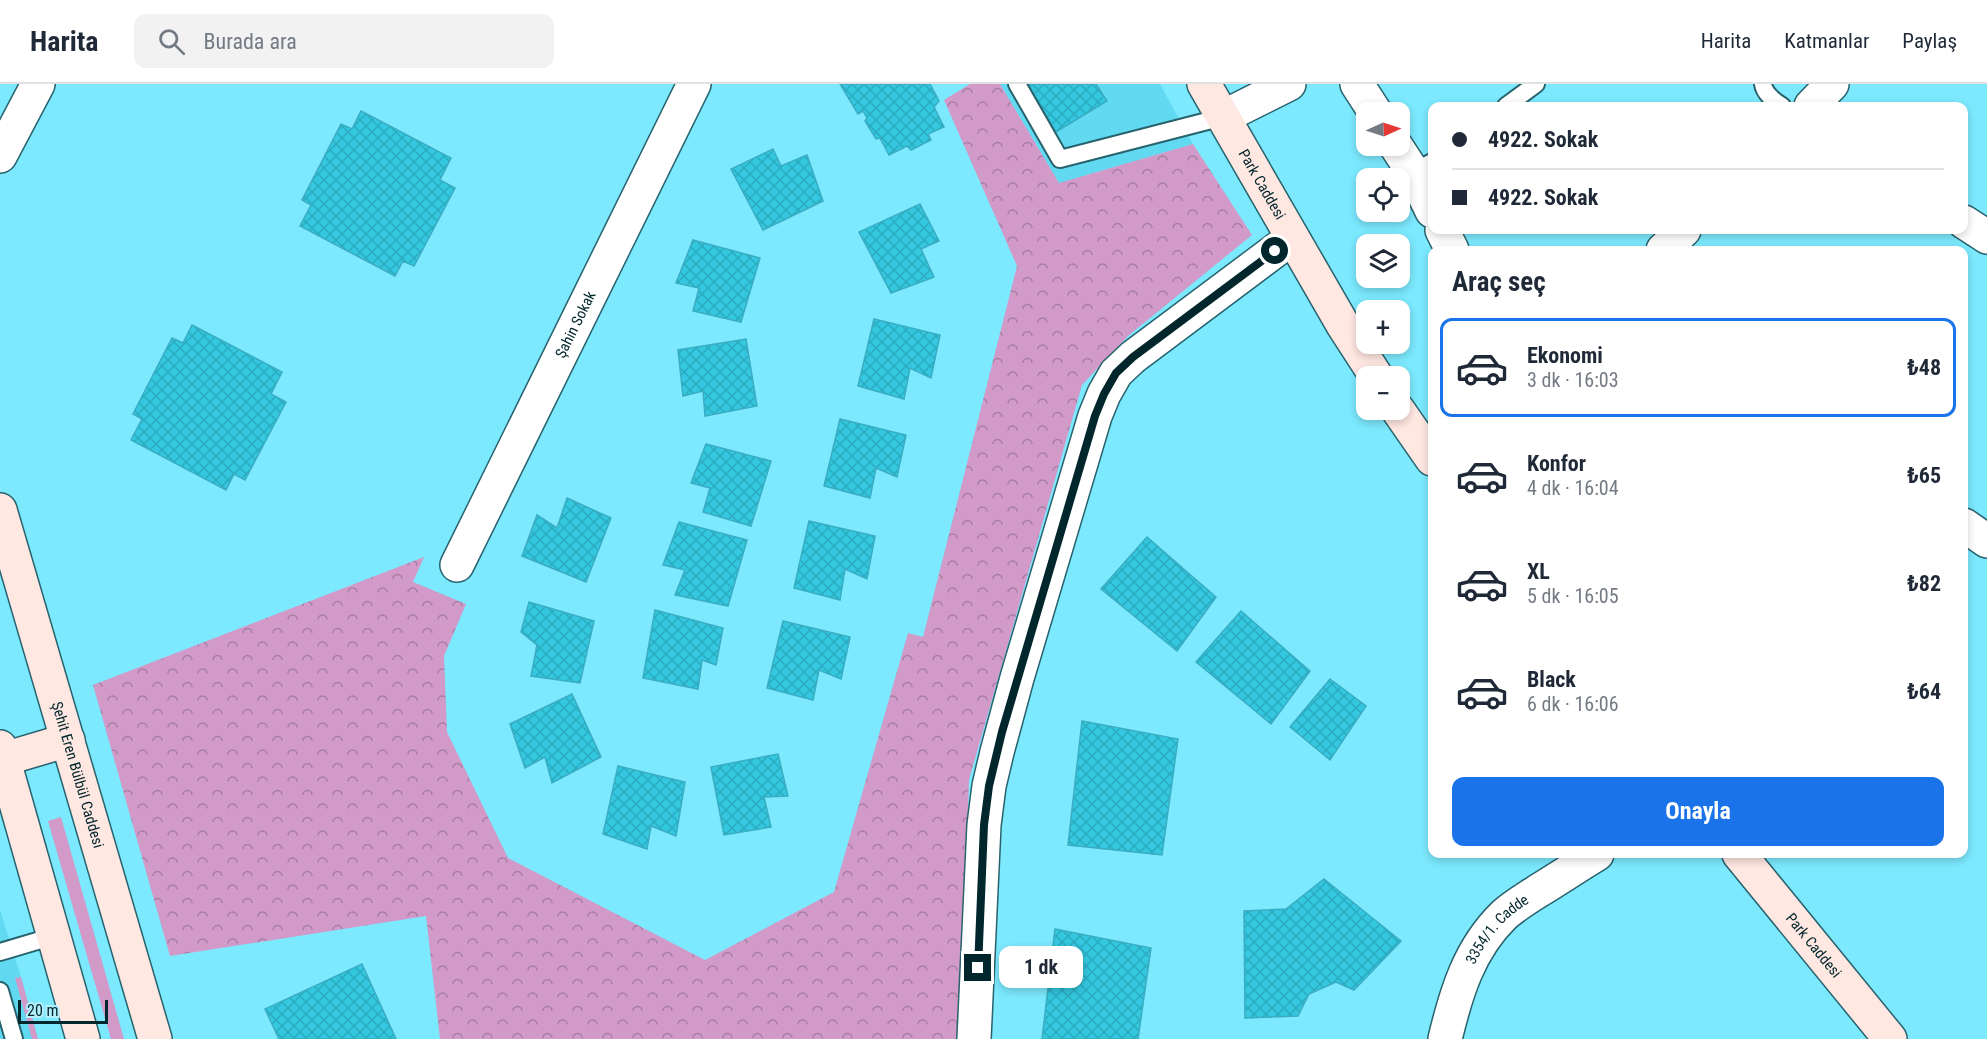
<!DOCTYPE html>
<html lang="tr">
<meta charset="utf-8">
<style>
:root{--surface:#fff;--page:#f2f2f3;--text:#1f2937;--muted:#747a83;--line:#e0e1e3;--accent:#1a73e8}
body{margin:0;font-family:"Roboto Condensed",sans-serif;background:var(--page);color:var(--text);height:100vh;display:flex;flex-direction:column;font-size:22px;white-space:nowrap}
*{box-sizing:border-box;margin:0}
p{font-size:20px;color:var(--muted)}
.icon{flex:none;width:33px;height:33px;fill:none;stroke:currentColor;stroke-width:2;stroke-linecap:round;stroke-linejoin:round}
.map{position:relative;flex:1;overflow:hidden}
.side{position:absolute;left:1428px;top:162px;width:540px;height:612px;display:flex;flex-direction:column;background:var(--surface);border-radius:12px;box-shadow:0 3px 9px #0003}
.side>*{flex:none}
.guide{position:absolute;left:1428px;top:18px;width:540px;height:132px;border-radius:12px;box-shadow:0 3px 9px #0003;display:grid;align-content:center;height:132px;padding:0 24px;background:var(--surface)}
.needle{width:39px;rotate:87deg}
.fabs{position:absolute;left:1356px;top:18px;display:grid;gap:12px}
.fabs a{display:grid;place-items:center;width:54px;height:54px;border-radius:12px;background:var(--surface);box-shadow:0 3px 9px #0003;font-size:30px}
.scale{position:absolute;left:18px;bottom:15px;width:90px;box-sizing:border-box;padding-left:6px;border:3px solid #01262c;border-top:0;font-size:16px;line-height:21px;white-space:nowrap;color:#01262c;-webkit-text-stroke:4px #b3effc;paint-order:stroke}
.end{position:absolute;width:27px;height:27px;margin:-14px;border:8px solid #01262c;background:#fff;box-shadow:0 0 0 3px #fff}
.from{border-radius:50%}
.bubble{position:absolute;height:42px;border-radius:12px;background:var(--surface);box-shadow:0 3px 9px #0003;font-size:20px;font-weight:700;line-height:42px;text-align:center}
.guide b{display:flex;align-items:center;gap:21px;height:57px;font-size:22px}
.guide b+b{border-top:2px solid var(--line)}
.guide i{width:15px;height:15px;background:var(--text)}
ul{padding:0;list-style:none}
li{display:flex;align-items:center;gap:18px;height:99px;margin:0 12px 9px;padding:0 12px;border:3px solid transparent;border-radius:12px}
li div{flex:1}
li b{display:block;font-size:22px}
li em{font-style:normal;font-weight:700}
li.current{border-color:var(--accent)}
li>.icon{width:54px;height:54px;stroke-width:1.5}
h2{padding:0 24px;font-size:27px;line-height:72px}
.button{display:flex;gap:12px;margin-top:auto;padding:12px 24px}
.button a{flex:1;height:69px;border-radius:12px;background:var(--accent);color:#fff;font-size:24px;font-weight:700;line-height:69px;text-align:center}
header{display:flex;align-items:center;gap:36px;box-sizing:border-box;height:84px;padding:0 30px;background:var(--surface);border-bottom:2px solid var(--line)}
header strong{font-size:28px}
nav{display:flex;gap:33px;margin-inline-start:auto;font-size:21px}
.search{width:420px;height:54px;background:var(--page);display:flex;align-items:center;gap:15px;box-sizing:border-box;padding:0 21px;border-radius:12px;color:var(--muted);font-size:22px}
.map>svg:first-child{display:block}
.built{fill:#61daf1}
.forest{fill:url(#forest-crowns)}
.garden{fill:#d19ac8}
.building{fill:url(#building-cross-hatch);stroke:#3aadc2;stroke-width:1.5}
.lines{fill:none;stroke-linecap:round;stroke-linejoin:round}
.lane-casing{stroke:#27626d;stroke-width:20}
.street-casing{stroke:#27626d;stroke-width:36}
.secondary-casing{stroke:#27626d;stroke-width:36}
.lane{stroke:#fff;stroke-width:16}
.street{stroke:#fff;stroke-width:33}
.secondary{stroke:#ffe7e2;stroke-width:33}
.route{stroke:#01262c;stroke-width:8}
.labels{text-anchor:middle;dominant-baseline:central;stroke-width:4.5;stroke-linejoin:round;paint-order:stroke}
.street-label{font-size:15px;fill:#01262c;stroke:#b3effc}
</style>
<header>
<strong>Harita</strong>
<div class="search"><svg class="icon" aria-label="search" viewBox="0 0 24 24"><circle cx="10" cy="10" r="6"/><path d="M15 15l6 6"/></svg>Burada ara</div>
<nav><a>Harita</a><a>Katmanlar</a><a>Paylaş</a></nav>
</header>
<div class="map">
<svg width="1987" height="955" viewBox="0 0 1987 955">
<defs>
<pattern id="forest-crowns" width="20" height="18" patternUnits="userSpaceOnUse" patternTransform="scale(1.5)"><rect width="20" height="18" fill="#d19ac8"/><path d="M2 6a3 3 0 1 1 6 0M12 15a3 3 0 1 1 6 0" fill="none" stroke="#a77da3"/></pattern>
<pattern id="building-cross-hatch" width="8" height="8" patternUnits="userSpaceOnUse" patternTransform="scale(1.5)"><rect width="8" height="8" fill="#33c7e0"/><path d="M0 0l8 8M0 8l8-8" fill="none" stroke="#2babc0"/></pattern>
</defs>
<rect width="100%" height="100%" fill="#7ce9fe"/>
<g class="built">
<path d="M 1000,0 L 1160,0 L 1193,60 L 1059,99 Z"/>
<path d="M 0,826 L 21,893 L 38,955 L 0,955 Z"/>
</g>
<path class="forest" d="M 970,0 L 1000,0 L 1059,99 L 1193,60 L 1252,151 L 1128,252 L 1082,301 L 969,696 L 960,955 L 440,955 L 426,832 L 170,872 L 93,601 L 424,473 L 413,498 L 466,520 L 444,572 L 447,648 L 508,774 L 705,876 L 834,808 L 908,549 L 923,553 L 1017,182 L 944,16 Z"/>
<g class="garden">
<path d="M 61,733 L 124,955 L 111,955 L 48,737 Z"/>
<path d="M 21,893 L 38,955 L 32,955 L 15,894 Z"/>
</g>
<g class="building">
<path d="M 840,0 L 930,0 L 939,17 L 934,23 L 944,43 L 928,50 L 931,56 L 911,66 L 907,62 L 889,71 L 880,54 L 876,55 L 865,37 L 867,34 L 863,27 L 858,30 Z"/>
<path d="M 1028,0 L 1096,0 L 1107,17 L 1056,48 Z"/>
<path d="M 361,27 L 451,74 L 440,96 L 455,104 L 414,182 L 403,177 L 395,192 L 300,142 L 311,121 L 302,116 L 341,40 L 352,45 Z"/>
<path d="M 773,65 L 781,82 L 807,71 L 823,117 L 763,146 L 731,85 Z"/>
<path d="M 920,120 L 939,157 L 921,165 L 934,193 L 891,209 L 859,148 Z"/>
<path d="M 693,156 L 760,174 L 741,238 L 693,227 L 699,204 L 676,199 Z"/>
<path d="M 874,235 L 940,251 L 931,294 L 910,284 L 904,315 L 858,302 Z"/>
<path d="M 192,241 L 282,288 L 271,310 L 286,318 L 245,396 L 234,390 L 226,406 L 131,356 L 142,335 L 133,330 L 172,254 L 183,259 Z"/>
<path d="M 746,255 L 757,322 L 705,332 L 703,307 L 683,312 L 678,266 Z"/>
<path d="M 840,335 L 906,351 L 897,393 L 876,384 L 870,414 L 824,402 Z"/>
<path d="M 706,360 L 771,377 L 751,442 L 703,428 L 710,404 L 691,399 Z"/>
<path d="M 567,414 L 611,434 L 586,498 L 522,472 L 537,431 L 557,444 Z"/>
<path d="M 809,437 L 875,452 L 867,495 L 845,485 L 840,516 L 794,504 Z"/>
<path d="M 679,438 L 747,456 L 728,522 L 675,511 L 685,486 L 663,481 Z"/>
<path d="M 1147,453 L 1216,513 L 1177,567 L 1101,505 Z"/>
<path d="M 529,518 L 594,537 L 580,599 L 531,592 L 537,561 L 521,548 Z"/>
<path d="M 655,526 L 723,544 L 716,581 L 702,576 L 698,605 L 643,594 Z"/>
<path d="M 1241,527 L 1310,587 L 1271,640 L 1196,578 Z"/>
<path d="M 783,537 L 850,553 L 841,595 L 819,586 L 813,616 L 767,604 Z"/>
<path d="M 1330,595 L 1366,622 L 1330,676 L 1290,643 Z"/>
<path d="M 572,610 L 601,673 L 552,699 L 545,673 L 525,684 L 510,640 Z"/>
<path d="M 1082,637 L 1178,655 L 1162,771 L 1068,761 Z"/>
<path d="M 778,670 L 788,712 L 764,713 L 771,743 L 724,751 L 711,683 Z"/>
<path d="M 618,682 L 685,698 L 676,752 L 651,742 L 647,765 L 603,750 Z"/>
<path d="M 1324,795 L 1401,857 L 1354,906 L 1336,898 L 1309,910 L 1298,932 L 1245,934 L 1244,827 L 1286,825 Z"/>
<path d="M 1055,845 L 1151,864 L 1138,955 L 1042,955 Z"/>
<path d="M 362,880 L 396,955 L 279,955 L 265,925 Z"/>
</g>
<g class="lines">
<g class="lane-casing">
<g id="lane">
<path d="M 1017,0 L 1060,75 L 1223,33"/>
<path d="M 1763,0 C 1764,9 1775,18 1782,22"/>
<path d="M 1506,22 L 1536,0"/>
<path d="M 1413,88 L 1432,78"/>
<path d="M 0,868 L 54,852"/>
<path d="M 0,907 L 14,955"/>
</g>
</g>
<g class="street-casing">
<g id="street">
<path d="M 1357,0 L 1375,28"/>
<path d="M 1811,22 L 1832,0"/>
<path d="M 1223,33 L 1289,0"/>
<path d="M 1396,62 L 1413,88 L 1432,127"/>
<path d="M 0,72 L 38,0"/>
<path d="M 1964,138 L 1987,153"/>
<path d="M 1442,146 L 1452,166"/>
<path d="M 1663,166 L 1684,146"/>
<path d="M 1964,441 L 1987,457"/>
<path id="s1" d="M 457,481 L 694,0"/>
<path d="M 974,955 L 984,741 L 989,702 L 997,668 L 1017,594 L 1095,332 L 1104,310 L 1116,289 L 1133,273 L 1292,154"/>
<path id="s2" d="M 1445,955 C 1456,909 1469,865 1504,831 C 1514,822 1526,815 1538,807 C 1558,795 1577,782 1597,770"/>
</g>
</g>
<g class="secondary-casing">
<g id="secondary">
<path id="s3" d="M 1204,0 L 1343,241 L 1376,292"/>
<path d="M 1398,326 L 1432,375"/>
<path id="s4" d="M 0,426 L 155,955"/>
<path d="M 0,663 L 83,955"/>
<path d="M 4,675 L 68,656"/>
<path id="s5" d="M 1739,770 L 1890,955"/>
</g>
</g>
<use href="#lane" class="lane"/>
<use href="#street" class="street"/>
<use href="#secondary" class="secondary"/>
</g>
<g class="lines">
<path class="route" d="M 978,884 L 984,741 L 989,702 L 1002,648 L 1095,332 L 1104,310 L 1116,289 L 1133,273 L 1275,167"/>
</g>
<g class="labels">
<g class="street-label">
<text stroke="none"><textPath href="#s3" startOffset="116">Park Caddesi</textPath></text>
<text stroke="none"><textPath href="#s1" startOffset="268">Şahin Sokak</textPath></text>
<text stroke="none"><textPath href="#s4" startOffset="276">Şehit Eren Bülbül Caddesi</textPath></text>
<text stroke="none"><textPath href="#s2" startOffset="124">3354/1. Cadde</textPath></text>
<text stroke="none"><textPath href="#s5" startOffset="118">Park Caddesi</textPath></text>
</g>
</g>
</svg>
<div class="fabs">
<a><svg class="needle" viewBox="-14 -14 28 28"><path d="M0-13l5 13h-10z" fill="#e53935"/><path d="M0 13l5-13h-10z" fill="#747a83"/></svg></a>
<a><svg class="icon" aria-label="locate" viewBox="0 0 24 24"><circle cx="12" cy="12" r="6"/><path d="M12 2v4M12 18v4M2 12h4M18 12h4"/></svg></a>
<a><svg class="icon" aria-label="layers" viewBox="0 0 24 24"><path d="M12 4l9 5-9 5-9-5zM3 14l9 5 9-5"/></svg></a>
<a>+</a>
<a>−</a>
</div>
<div class="scale">20 m</div>
<i class="end from" style="left:1275px;top:167px"></i>
<i class="end" style="left:978px;top:884px"></i>
<div class="bubble" style="left:999px;top:862px;width:84px">1 dk</div>
<div class="guide">
<b><i class="from"></i>4922. Sokak</b>
<b><i></i>4922. Sokak</b>
</div>
<section class="side">
<h2>Araç seç</h2>
<ul>
<li class="current"><svg class="icon" aria-label="car" viewBox="0 0 24 24"><path d="M5 17H2v-5l4-1 3-4h7l3 4 3 1v5h-3M9 17h6M6 11h13"/><circle cx="7" cy="17" r="2"/><circle cx="17" cy="17" r="2"/></svg><div><b>Ekonomi</b><p>3 dk · 16:03</p></div><em>₺48</em></li>
<li><svg class="icon" aria-label="car" viewBox="0 0 24 24"><path d="M5 17H2v-5l4-1 3-4h7l3 4 3 1v5h-3M9 17h6M6 11h13"/><circle cx="7" cy="17" r="2"/><circle cx="17" cy="17" r="2"/></svg><div><b>Konfor</b><p>4 dk · 16:04</p></div><em>₺65</em></li>
<li><svg class="icon" aria-label="car" viewBox="0 0 24 24"><path d="M5 17H2v-5l4-1 3-4h7l3 4 3 1v5h-3M9 17h6M6 11h13"/><circle cx="7" cy="17" r="2"/><circle cx="17" cy="17" r="2"/></svg><div><b>XL</b><p>5 dk · 16:05</p></div><em>₺82</em></li>
<li><svg class="icon" aria-label="car" viewBox="0 0 24 24"><path d="M5 17H2v-5l4-1 3-4h7l3 4 3 1v5h-3M9 17h6M6 11h13"/><circle cx="7" cy="17" r="2"/><circle cx="17" cy="17" r="2"/></svg><div><b>Black</b><p>6 dk · 16:06</p></div><em>₺64</em></li>
</ul>
<div class="button"><a>Onayla</a></div>
</section>
</div>
